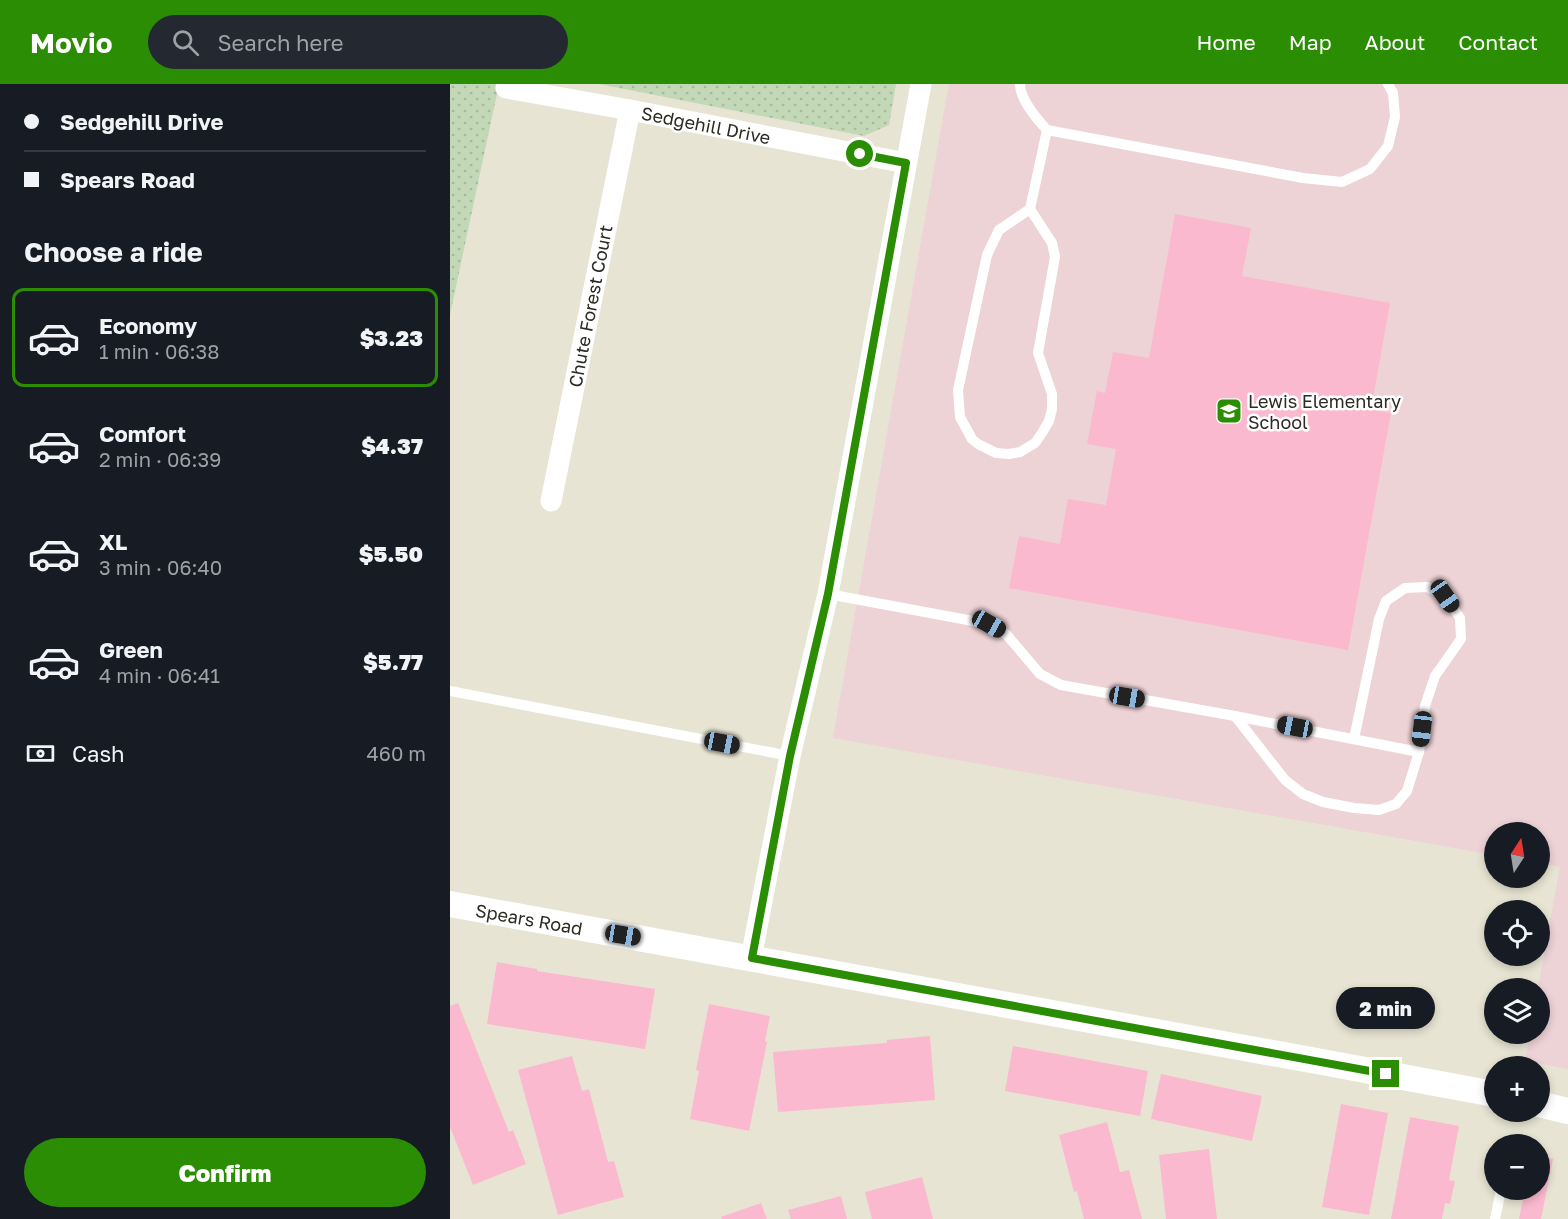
<!DOCTYPE html>
<meta charset="utf-8">
<style>
:root{--surface:#171b24;--page:#242831;--text:#f1f3f6;--muted:#9ea1a6;--line:#363941;--accent:#2b8d03}
body{margin:0;font-family:"Golos Text",sans-serif;background:var(--page);color:var(--text);height:100vh;display:flex;flex-direction:column;font-size:22px;white-space:nowrap}
*{box-sizing:border-box;margin:0}
p{font-size:20px;color:var(--muted)}
.icon{flex:none;width:33px;height:33px;fill:none;stroke:currentColor;stroke-width:2;stroke-linecap:round;stroke-linejoin:round}
.map{position:relative;flex:1;overflow:hidden}
.details{display:flex;flex-direction:column;background:var(--surface);width:450px}
.details>*{flex:none}
.guide{display:grid;align-content:center;height:132px;padding:0 24px;background:var(--surface)}
.needle{width:39px;rotate:12deg}
.controls{position:absolute;left:1034px;top:738px;display:grid;gap:12px}
.controls a{display:grid;place-items:center;width:66px;height:66px;border-radius:50%;background:var(--surface);box-shadow:0 3px 9px #0003;font-size:30px}
.end{position:absolute;width:27px;height:27px;margin:-14px;border:8px solid #2b8d03;background:#fff;box-shadow:0 0 0 3px #fff}
.from{border-radius:50%}
.bubble{position:absolute;height:42px;border-radius:21px;background:var(--surface);box-shadow:0 3px 9px #0003;font-size:20px;font-weight:800;line-height:42px;text-align:center}
.car{position:absolute;width:18px;height:36px;margin:-18px -9px;border-radius:8px;box-shadow:0 0 4px 2px #0007;background:linear-gradient(#222 24%,#8ab4d8 0 40%,#222 0 76%,#8ab4d8 0 86%,#222 0)}
.guide b{display:flex;align-items:center;gap:21px;height:57px;font-size:22px}
.guide b+b{border-top:2px solid var(--line)}
.guide i{width:15px;height:15px;background:var(--text)}
ul{padding:0;list-style:none}
li{display:flex;align-items:center;gap:18px;height:99px;margin:0 12px 9px;padding:0 12px;border:3px solid transparent;border-radius:12px}
li div{flex:1}
li b{display:block;font-size:22px}
li em{font-style:normal;font-weight:800}
li.current{border-color:var(--accent)}
li>.icon{width:54px;height:54px;stroke-width:1.5}
h2{padding:0 24px;font-size:27px;line-height:72px}
.pay{display:flex;align-items:center;gap:15px;height:66px;padding:0 24px;font-size:22px}
.pay p{margin-inline-start:auto}
.button{display:flex;gap:12px;margin-top:auto;padding:12px 24px}
.button a{flex:1;height:69px;border-radius:36px;background:var(--accent);color:#fff;font-size:24px;font-weight:800;line-height:69px;text-align:center}
header{display:flex;align-items:center;gap:36px;box-sizing:border-box;height:84px;padding:0 30px;background:var(--accent);color:#fff}
header strong{font-size:28px}
nav{display:flex;gap:33px;margin-inline-start:auto;font-size:21px}
.search{width:420px;height:54px;background:var(--page);display:flex;align-items:center;gap:15px;box-sizing:border-box;padding:0 21px;border-radius:33px;color:var(--muted);font-size:22px}
main{display:flex;flex:1;min-height:0}
.map>svg:first-child{display:block}
.education{fill:#edd2d6}
.grass{fill:url(#grass-dots)}
.building{fill:#fbb9cf}
.lines{fill:none;stroke-linecap:round;stroke-linejoin:round}
.service{stroke:#fff;stroke-width:10}
.minor{stroke:#fff;stroke-width:21}
.tertiary{stroke:#fff;stroke-width:26}
.route{stroke:#2b8d03;stroke-width:8}
.labels{text-anchor:middle;dominant-baseline:central;stroke-width:5;stroke-linejoin:round;paint-order:stroke}
.street-label{font-size:18px;fill:#2b2a23;stroke:#fff}
.poi-label{font-size:18px;fill:#2b2a23;stroke:#fff;text-anchor:start}
</style>
<header>
<strong>Movio</strong>
<div class="search"><svg class="icon" aria-label="search" viewBox="0 0 24 24"><circle cx="10" cy="10" r="6"/><path d="M15 15l6 6"/></svg>Search here</div>
<nav><a>Home</a><a>Map</a><a>About</a><a>Contact</a></nav>
</header>
<main>
<section class="details">
<div class="guide">
<b><i class="from"></i>Sedgehill Drive</b>
<b><i></i>Spears Road</b>
</div>
<h2>Choose a ride</h2>
<ul>
<li class="current"><svg class="icon" aria-label="car" viewBox="0 0 24 24"><path d="M5 17H2v-5l4-1 3-4h7l3 4 3 1v5h-3M9 17h6M6 11h13"/><circle cx="7" cy="17" r="2"/><circle cx="17" cy="17" r="2"/></svg><div><b>Economy</b><p>1 min · 06:38</p></div><em>$3.23</em></li>
<li><svg class="icon" aria-label="car" viewBox="0 0 24 24"><path d="M5 17H2v-5l4-1 3-4h7l3 4 3 1v5h-3M9 17h6M6 11h13"/><circle cx="7" cy="17" r="2"/><circle cx="17" cy="17" r="2"/></svg><div><b>Comfort</b><p>2 min · 06:39</p></div><em>$4.37</em></li>
<li><svg class="icon" aria-label="car" viewBox="0 0 24 24"><path d="M5 17H2v-5l4-1 3-4h7l3 4 3 1v5h-3M9 17h6M6 11h13"/><circle cx="7" cy="17" r="2"/><circle cx="17" cy="17" r="2"/></svg><div><b>XL</b><p>3 min · 06:40</p></div><em>$5.50</em></li>
<li><svg class="icon" aria-label="car" viewBox="0 0 24 24"><path d="M5 17H2v-5l4-1 3-4h7l3 4 3 1v5h-3M9 17h6M6 11h13"/><circle cx="7" cy="17" r="2"/><circle cx="17" cy="17" r="2"/></svg><div><b>Green</b><p>4 min · 06:41</p></div><em>$5.77</em></li>
</ul>
<div class="pay"><svg class="icon" aria-label="cash" viewBox="0 0 24 24"><path d="M3 7h18v10H3z"/><circle cx="12" cy="12" r="2"/></svg>Cash<p>460 m</p></div>
<div class="button"><a>Confirm</a></div>
</section>
<div class="map">
<svg width="1118" height="1135" viewBox="0 0 1118 1135">
<defs>
<pattern id="grass-dots" width="8" height="8" patternUnits="userSpaceOnUse" patternTransform="scale(1.5)"><rect width="8" height="8" fill="#c3d8b7"/><path d="M2 2h.1M6 6h.1" fill="none" stroke="#a8ba9d" stroke-width="1.8" stroke-linecap="round"/></pattern>
</defs>
<rect width="100%" height="100%" fill="#e7e4d3"/>
<path class="education" d="M 499,0 L 1118,0 L 1118,985 L 1075,977 L 1080,950 L 1089,950 L 1089,904 L 1088,904 L 1110,783 L 1089,779 L 1089,748 L 1044,748 L 1044,771 L 383,654 Z"/>
<g class="grass">
<path d="M 0,0 L 49,0 L 0,231 Z"/>
<path d="M 149,0 L 446,0 L 439,41 L 414,52 Z"/>
</g>
<g class="building">
<path d="M 725,130 L 801,144 L 792,192 L 940,219 L 921,325 L 941,329 L 898,566 L 559,504 L 569,452 L 610,460 L 618,415 L 656,421 L 666,365 L 637,360 L 647,307 L 655,309 L 663,268 L 699,274 Z"/>
<path d="M 47,878 L 87,885 L 87,887 L 205,905 L 195,965 L 37,940 Z"/>
<path d="M 8,919 L 59,1048 L 63,1046 L 76,1080 L 23,1101 L 0,1043 L 0,922 Z"/>
<path d="M 259,920 L 320,932 L 315,957 L 317,958 L 299,1047 L 240,1035 L 249,987 L 246,986 Z"/>
<path d="M 480,952 L 485,1016 L 328,1028 L 323,968 L 437,959 L 437,956 Z"/>
<path d="M 563,962 L 698,987 L 690,1032 L 555,1007 Z"/>
<path d="M 122,972 L 132,1007 L 139,1005 L 158,1078 L 164,1077 L 174,1113 L 108,1131 L 68,986 Z"/>
<path d="M 711,990 L 812,1012 L 802,1057 L 701,1035 Z"/>
<path d="M 891,1020 L 938,1029 L 919,1131 L 872,1123 Z"/>
<path d="M 960,1033 L 1009,1042 L 999,1096 L 1005,1097 L 1000,1120 L 995,1119 L 992,1135 L 941,1135 Z"/>
<path d="M 657,1038 L 670,1088 L 679,1086 L 692,1135 L 634,1135 L 627,1107 L 624,1108 L 609,1051 Z"/>
<path d="M 759,1065 L 767,1135 L 716,1135 L 709,1071 Z"/>
<path d="M 1089,1072 L 1103,1075 L 1091,1135 L 1069,1135 L 1075,1106 L 1089,1106 Z"/>
<path d="M 472,1093 L 483,1135 L 422,1135 L 415,1108 Z"/>
<path d="M 391,1112 L 397,1135 L 341,1135 L 338,1126 Z"/>
<path d="M 311,1119 L 317,1135 L 272,1135 L 271,1133 Z"/>
</g>
<g class="lines">
<g class="service">
<path d="M 570,0 C 570,16 587,35 597,46 L 853,94 L 892,98 L 920,85 L 938,62 L 945,33 L 943,9 L 938,0"/>
<path d="M 580,125 L 549,146 L 537,171 L 508,306 L 510,333 L 522,355 L 528,360 L 546,369 L 559,370 L 570,368 L 585,359 L 592,349 L 599,337 L 602,325 L 602,310 L 588,269 L 605,173 L 602,159 L 580,125 L 597,46"/>
<path d="M 378,510 L 539,540 L 556,550 L 590,590 L 611,601 L 785,632 L 969,668 L 975,622 L 985,592 L 1011,555 L 1010,534 L 995,512 L 977,503 L 955,504 L 936,517 L 929,535 L 904,655"/>
<path d="M 0,607 L 340,672"/>
<path d="M 785,632 L 835,696 L 853,710 L 873,718 L 904,724 L 929,726 L 946,720 L 957,707 L 969,668"/>
<path d="M 1045,1135 L 1051,1106"/>
</g>
<g class="minor">
<path d="M 56,4 L 180,26 L 456,79"/>
<path d="M 101,417 L 180,26"/>
<path d="M 301,874 L 340,672 L 378,510 L 471,0"/>
</g>
<g class="tertiary">
<path d="M 0,820 L 872,978 L 1044,1010"/>
<path d="M 1089,1020 L 1118,1027"/>
</g>
</g>
<g class="lines">
<path class="route" d="M 410,70 L 456,79 L 378,510 L 340,672 L 302,874 L 936,990"/>
</g>
<defs>
<g id="school-square" transform="scale(1.35)"><rect x="-9" y="-9" width="18" height="18" rx="4" fill="#2b8d03" stroke="#fff"/><path d="M0-5L7-2L0 1L-7-2ZM-4 1L0 2.5L4 1V4Q0 6-4 4Z" fill="#fff"/></g>
</defs>
<g fill-rule="evenodd">
<use href="#school-square" x="779" y="327"/>
</g>
<g class="labels">
<g class="street-label">
<text transform="translate(256 41) rotate(11)">Sedgehill Drive</text>
<text transform="translate(140 222) rotate(-79)">Chute Forest Court</text>
<text transform="translate(79 835) rotate(10)">Spears Road</text>
</g>
<g class="poi-label">
<text x="798" y="317">Lewis Elementary<tspan x="798" dy="21">School</tspan></text>
</g>
</g>
</svg>
<div class="controls">
<a><svg class="needle" viewBox="-14 -14 28 28"><path d="M0-13l5 13h-10z" fill="#e53935"/><path d="M0 13l5-13h-10z" fill="#9ea1a6"/></svg></a>
<a><svg class="icon" aria-label="locate" viewBox="0 0 24 24"><circle cx="12" cy="12" r="6"/><path d="M12 2v4M12 18v4M2 12h4M18 12h4"/></svg></a>
<a><svg class="icon" aria-label="layers" viewBox="0 0 24 24"><path d="M12 4l9 5-9 5-9-5zM3 14l9 5 9-5"/></svg></a>
<a>+</a>
<a>−</a>
</div>
<i class="end from" style="left:410px;top:70px"></i>
<i class="end" style="left:936px;top:990px"></i>
<div class="bubble" style="left:886px;top:903px;width:99px">2 min</div>
<i class="car" style="left:995px;top:512px;rotate:145deg"></i>
<i class="car" style="left:539px;top:540px;rotate:119deg"></i>
<i class="car" style="left:677px;top:613px;rotate:100deg"></i>
<i class="car" style="left:845px;top:643px;rotate:281deg"></i>
<i class="car" style="left:972px;top:645px;rotate:187deg"></i>
<i class="car" style="left:272px;top:659px;rotate:101deg"></i>
<i class="car" style="left:173px;top:851px;rotate:100deg"></i>
</div>
</main>
